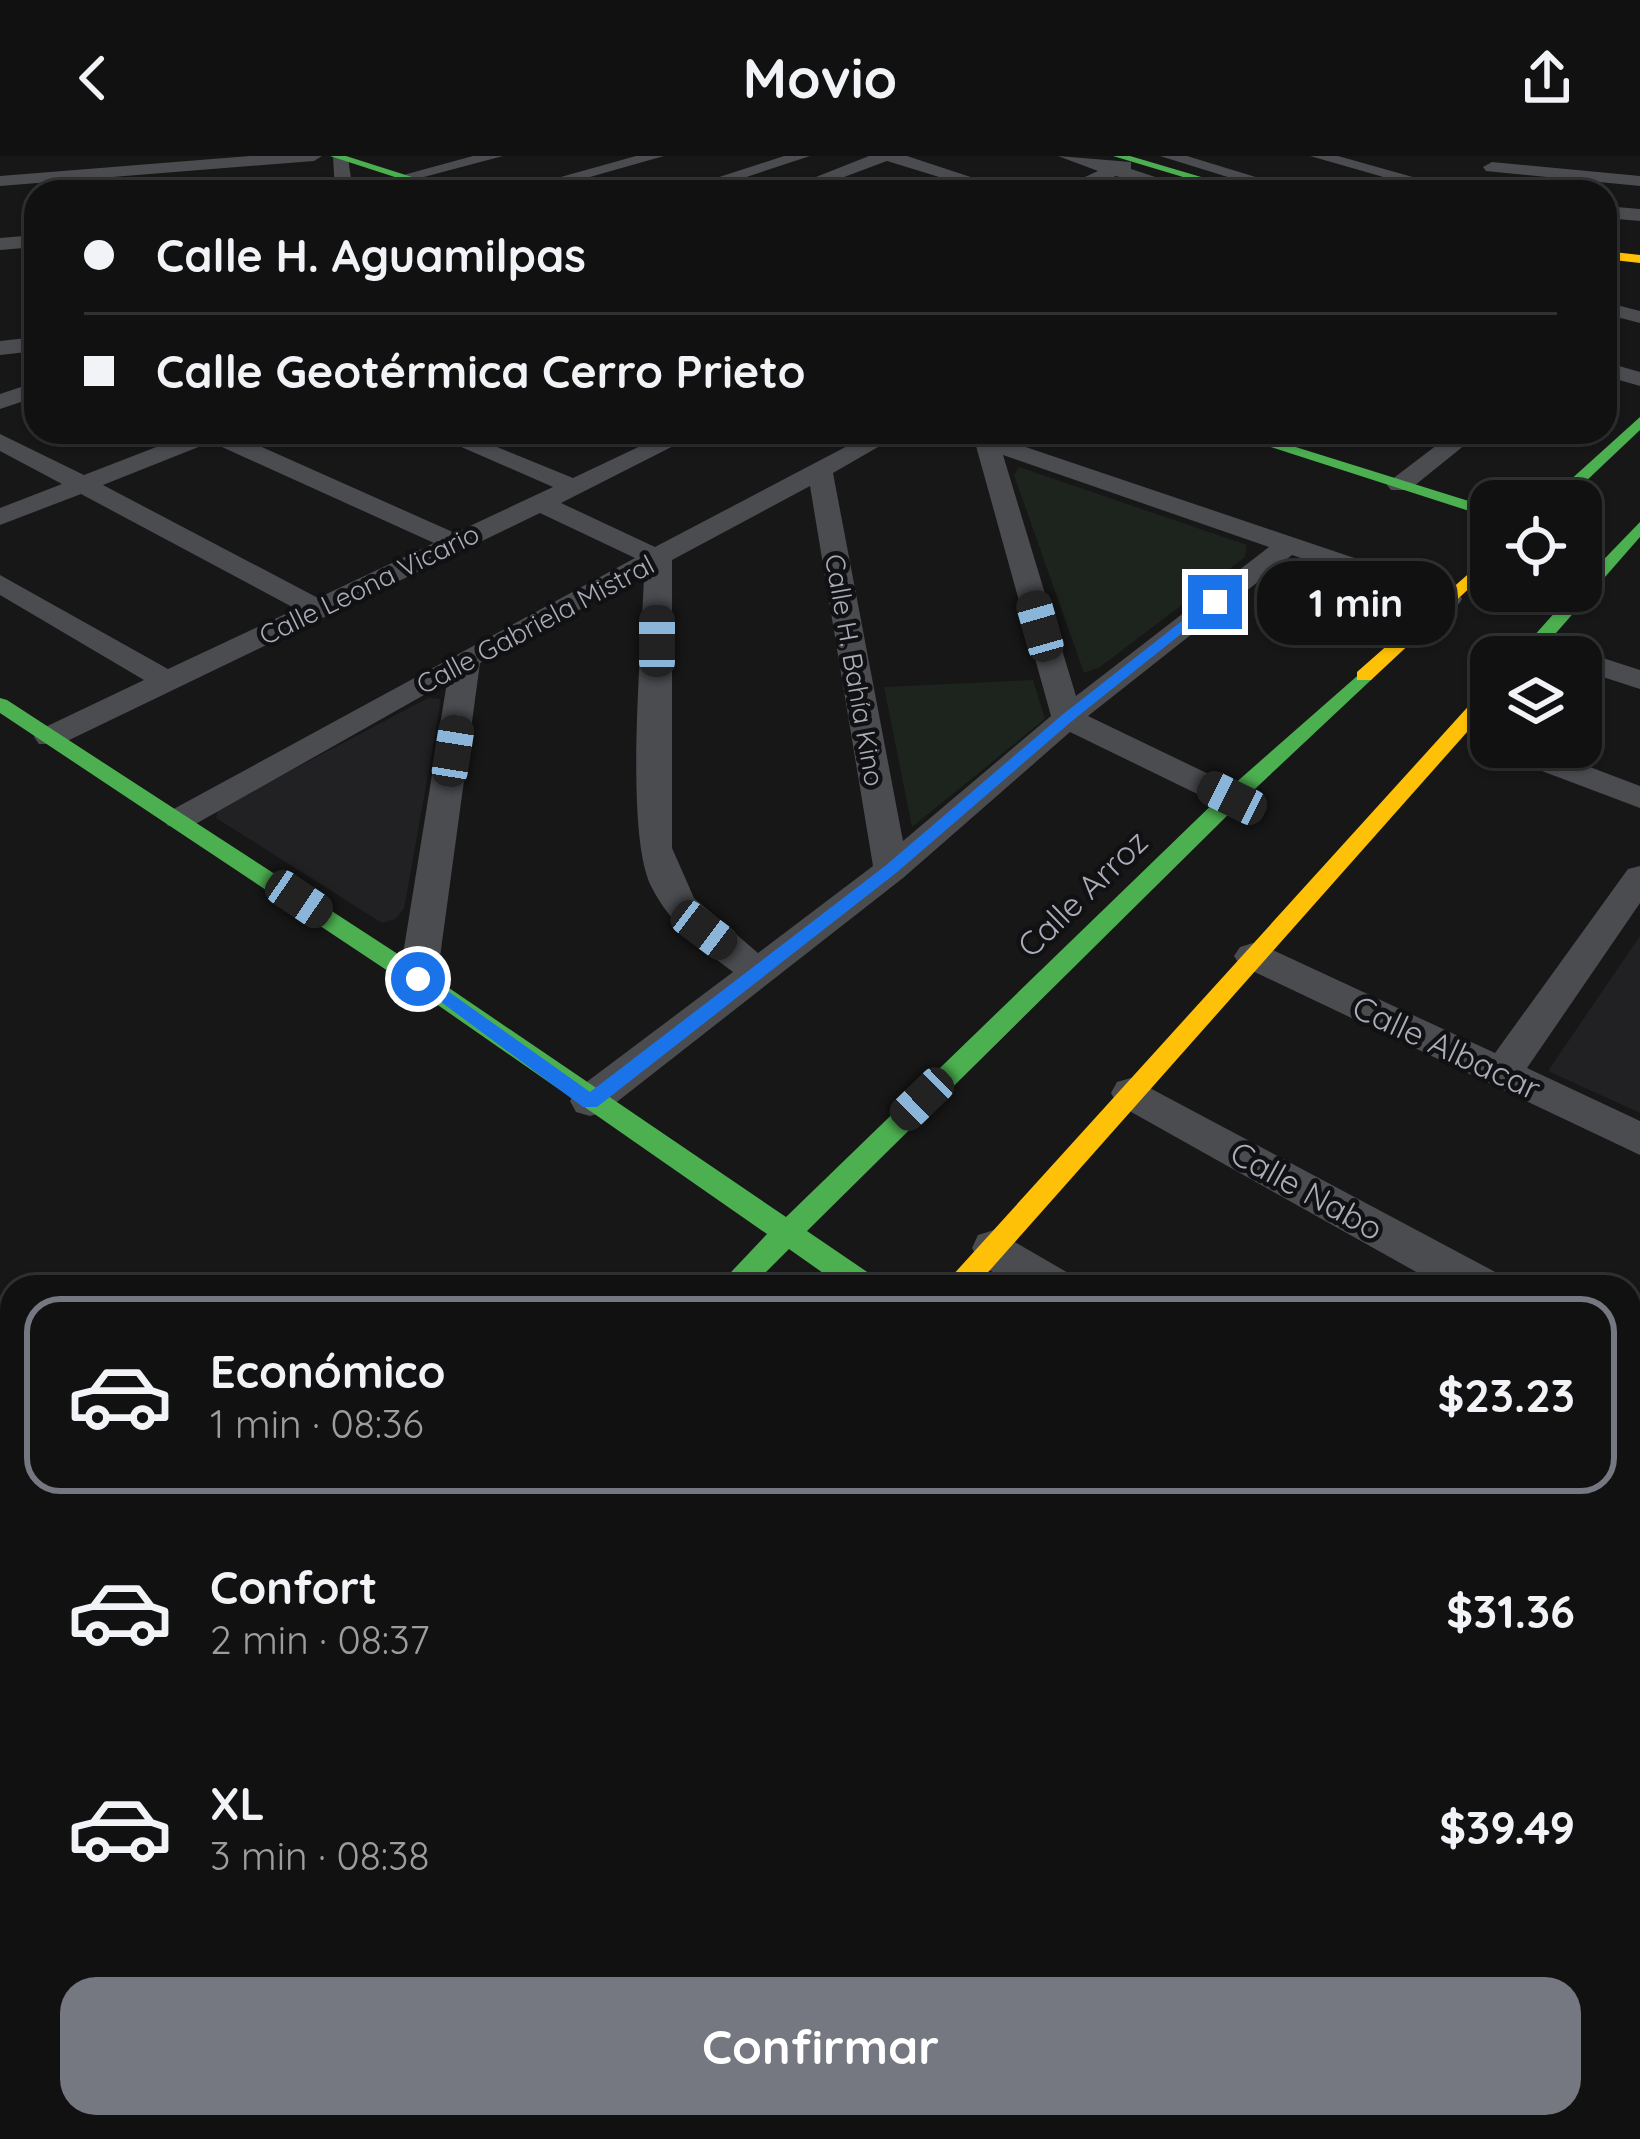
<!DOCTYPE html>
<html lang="es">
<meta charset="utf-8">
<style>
:root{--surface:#111;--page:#1a1a1a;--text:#f1f3f6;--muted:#9c9d9f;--line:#303131;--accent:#757880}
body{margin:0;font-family:Quicksand,sans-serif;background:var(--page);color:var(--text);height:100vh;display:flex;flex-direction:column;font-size:45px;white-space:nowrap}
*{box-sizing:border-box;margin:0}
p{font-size:39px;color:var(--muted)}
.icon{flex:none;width:66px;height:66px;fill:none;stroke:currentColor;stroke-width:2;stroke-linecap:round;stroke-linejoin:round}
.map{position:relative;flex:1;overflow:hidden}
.sheet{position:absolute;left:0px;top:1119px;width:1641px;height:864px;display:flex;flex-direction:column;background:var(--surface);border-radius:36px 36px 0 0;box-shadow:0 3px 9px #0004,0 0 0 3px var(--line)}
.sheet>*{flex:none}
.banner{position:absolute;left:24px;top:24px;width:1593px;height:264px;border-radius:36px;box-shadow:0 3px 9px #0004,0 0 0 3px var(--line);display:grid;align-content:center;height:264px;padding:0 60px;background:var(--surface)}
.controls{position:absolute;left:1470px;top:324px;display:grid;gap:24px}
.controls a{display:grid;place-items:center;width:132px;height:132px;border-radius:24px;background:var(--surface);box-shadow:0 3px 9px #0004,0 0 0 3px var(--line);font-size:60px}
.end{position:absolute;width:54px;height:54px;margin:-27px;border:15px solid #1a73e8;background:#fff;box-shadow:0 0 0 6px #fff}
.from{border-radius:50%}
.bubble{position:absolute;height:84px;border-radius:36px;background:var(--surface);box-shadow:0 3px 9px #0004,0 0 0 3px var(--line);font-size:39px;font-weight:800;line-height:84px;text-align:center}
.car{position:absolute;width:36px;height:72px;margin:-36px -18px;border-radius:15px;box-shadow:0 0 9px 3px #0007;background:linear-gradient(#222 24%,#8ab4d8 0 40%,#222 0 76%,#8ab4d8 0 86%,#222 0)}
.banner b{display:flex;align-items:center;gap:42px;height:114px;font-size:45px}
.banner b+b{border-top:3px solid var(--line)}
.banner i{width:30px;height:30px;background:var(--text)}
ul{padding:21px 0 0;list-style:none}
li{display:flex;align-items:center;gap:36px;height:198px;margin:0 24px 18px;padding:0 36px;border:6px solid transparent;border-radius:36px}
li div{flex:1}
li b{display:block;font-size:45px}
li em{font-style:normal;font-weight:800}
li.active{border-color:var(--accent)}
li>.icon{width:108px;height:108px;stroke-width:1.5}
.primary-button{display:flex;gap:24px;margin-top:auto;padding:24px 60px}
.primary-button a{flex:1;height:138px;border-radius:36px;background:var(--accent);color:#fff;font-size:48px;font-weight:800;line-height:138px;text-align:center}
header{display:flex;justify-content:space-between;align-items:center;height:156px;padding:0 60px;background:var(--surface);font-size:54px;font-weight:800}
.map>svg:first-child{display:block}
.built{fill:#212123}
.green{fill:#1d241e}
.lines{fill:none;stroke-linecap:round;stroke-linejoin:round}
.street{fill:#4b4c50;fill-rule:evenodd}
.fast{fill:#4caf50;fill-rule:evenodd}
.slow{fill:#ffc107;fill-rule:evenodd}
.route{fill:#1a73e8}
.labels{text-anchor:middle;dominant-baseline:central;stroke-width:9;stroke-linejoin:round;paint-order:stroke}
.far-street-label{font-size:27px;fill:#a8adb8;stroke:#111113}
.street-label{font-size:33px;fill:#a8adb8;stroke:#111113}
</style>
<header><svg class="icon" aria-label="back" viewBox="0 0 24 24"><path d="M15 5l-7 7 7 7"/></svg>Movio<svg class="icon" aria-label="share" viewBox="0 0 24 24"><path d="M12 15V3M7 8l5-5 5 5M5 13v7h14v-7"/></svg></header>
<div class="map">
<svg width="1640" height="1983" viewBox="0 0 1640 1983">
<rect width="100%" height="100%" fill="#171717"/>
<g class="built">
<path d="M 428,542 L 440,543 L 439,557 L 404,753 L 395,763 L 382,767 L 216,662 L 218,653 Z"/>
<path d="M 1640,780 L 1640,957 L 1548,915 Z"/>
</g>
<g class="green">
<path d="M 1019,311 L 1247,389 L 1245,401 L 1100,511 L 1084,517 L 1014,319 Z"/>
<path d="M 1033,524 L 1045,563 L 912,671 L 884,531 Z"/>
</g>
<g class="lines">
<g class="street">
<path d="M 250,0 L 322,0 L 314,5 L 0,30 L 0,20 Z"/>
<path d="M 333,0 L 348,2 L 353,36 L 335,36 Z"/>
<path d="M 473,0 L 503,0 L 405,26 L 396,21 Z"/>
<path d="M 636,0 L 664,0 L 537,36 L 507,36 Z"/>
<path d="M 784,0 L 810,0 L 701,36 L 673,36 Z"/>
<path d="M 869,0 L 907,0 L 1016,36 L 988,36 L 887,5 L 804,36 L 778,36 Z"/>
<path d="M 1058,0 L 1131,6 L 1131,13 L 1201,36 L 1173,36 L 1116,20 L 1077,36 L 1052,36 L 1098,15 Z"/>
<path d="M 1160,0 L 1187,0 L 1305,36 L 1276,36 Z"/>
<path d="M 1310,0 L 1338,0 L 1466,36 L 1436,36 Z"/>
<path d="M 1492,6 L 1640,20 L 1640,30 L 1486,15 L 1483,11 Z"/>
<path d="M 1605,50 L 1640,53 L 1640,65 L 1605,62 Z"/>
<path d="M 36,79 L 36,91 L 0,94 L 0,82 Z"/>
<path d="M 1605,146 L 1640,155 L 1640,167 L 1605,158 Z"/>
<path d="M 36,181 L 36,195 L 0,199 L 0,185 Z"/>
<path d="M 1605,206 L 1640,216 L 1640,230 L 1605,220 Z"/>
<path d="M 36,226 L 36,241 L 0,253 L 0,238 Z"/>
<path d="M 195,276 L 228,276 L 455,377 L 553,331 L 427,276 L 460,276 L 573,322 L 670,276 L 701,276 L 561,347 L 655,391 L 874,276 L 904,276 L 833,317 L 903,685 L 1051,560 L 976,290 L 946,276 L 981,276 L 1458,437 L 1462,443 L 1458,449 L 1438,449 L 1292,399 L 1088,560 L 1244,635 L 1249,642 L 1244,649 L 1220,649 L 1070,576 L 903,722 L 604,956 L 590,960 L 576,956 L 570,945 L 576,934 L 733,816 C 700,791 670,768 651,730 C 624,674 642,490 644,419 L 480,507 L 437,823 L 431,832 L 418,836 L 405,832 L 399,823 L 447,526 L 192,670 L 168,670 L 163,663 L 168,656 L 635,402 L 540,357 L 61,588 L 39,588 L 34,581 L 39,574 L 144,524 L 0,439 L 0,419 L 168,513 L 296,453 L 81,338 L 0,369 L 0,352 L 62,328 L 0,295 L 0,278 L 84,319 ZM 211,286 L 434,387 L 318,442 L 103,329 ZM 1003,299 L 1269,391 L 1076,540 ZM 810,330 L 873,710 L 758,797 L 694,742 L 672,692 L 672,404 Z"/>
<path d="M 1454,276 L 1481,276 L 1409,334 L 1391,334 L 1387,329 L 1391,324 Z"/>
<path d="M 1581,495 L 1640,514 L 1640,533 L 1581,514 L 1581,501 L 1568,501 Z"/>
<path d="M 1492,591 L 1537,591 L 1640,630 L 1640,652 L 1497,598 Z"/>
<path d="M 1640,710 L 1640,747 L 1527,912 L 1640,965 L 1640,999 L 1240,809 L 1234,800 L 1240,791 L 1253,787 L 1266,791 L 1495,897 L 1628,713 Z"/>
<path d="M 1131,922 L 1499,1118 L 1506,1131 L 1443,1131 L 1117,948 L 1111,937 L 1117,926 Z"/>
<path d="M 994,1074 L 1070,1118 L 1077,1131 C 1037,1131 993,1133 972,1092 L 978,1079 Z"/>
<path d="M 1629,1190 L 1640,1194 L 1640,1238 L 1629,1234 Z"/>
<path d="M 1629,1477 L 1640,1481 L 1640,1540 L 1629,1535 Z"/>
<path d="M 1629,1900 L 1640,1905 L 1640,1975 L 1629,1970 Z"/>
<path d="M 412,1971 L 484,1971 L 479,1983 L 407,1983 Z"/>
</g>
<g class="fast">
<path d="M 330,0 L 346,0 L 459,36 L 441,36 Z"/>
<path d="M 1113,0 L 1130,0 L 1252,36 L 1233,36 Z"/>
<path d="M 1640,261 L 1640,274 L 1565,345 L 1547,345 Z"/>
<path d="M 1224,276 L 1248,276 L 1491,352 L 1491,362 Z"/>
<path d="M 1640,366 L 1640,381 L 1535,501 L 1515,501 L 1574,435 L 1581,435 L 1581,427 Z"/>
<path d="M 1364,514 L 1374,520 L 1371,524 L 1240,647 L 807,1075 L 876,1122 L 881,1131 L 843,1131 L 789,1093 L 751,1131 L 717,1131 L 767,1078 L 409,829 L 0,557 L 0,542 L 7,544 L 427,817 L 786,1061 L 1224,637 Z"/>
</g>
<g class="slow">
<path d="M 1605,95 L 1640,99 L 1640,107 L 1605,103 Z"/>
<path d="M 1491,398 L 1491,412 L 1371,524 L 1357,524 L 1357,516 Z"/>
<path d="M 1491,531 L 1491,549 L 975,1131 L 942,1131 L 1484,533 Z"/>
</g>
</g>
<path class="route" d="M 1210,443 L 1221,446 L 1072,565 L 896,717 L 597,951 L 583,951 L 410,823 L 425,819 L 590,936 L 885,710 L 1062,559 Z"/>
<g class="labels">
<g class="far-street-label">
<text transform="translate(369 428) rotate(-26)">Calle Leona Vicario</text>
<text transform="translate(535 468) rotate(-28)">Calle Gabriela Mistral</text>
<text transform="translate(855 514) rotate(80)">Calle H. Bahía Kino</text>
</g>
<g class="street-label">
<text transform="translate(1082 737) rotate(-44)">Calle Arroz</text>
<text transform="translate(1447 891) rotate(25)">Calle Albacar</text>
<text transform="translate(1307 1034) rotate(29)">Calle Nabo</text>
</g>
</g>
</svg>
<div class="controls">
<a><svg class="icon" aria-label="locate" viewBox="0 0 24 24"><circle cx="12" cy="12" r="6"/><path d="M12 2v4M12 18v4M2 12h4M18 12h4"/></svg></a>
<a><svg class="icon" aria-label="layers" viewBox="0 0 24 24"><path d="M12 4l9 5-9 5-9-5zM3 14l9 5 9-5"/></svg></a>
</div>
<i class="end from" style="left:418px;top:823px"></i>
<i class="end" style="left:1215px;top:446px"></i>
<div class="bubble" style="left:1257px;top:405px;width:198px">1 min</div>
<i class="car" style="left:1040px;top:470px;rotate:344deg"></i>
<i class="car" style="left:657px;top:485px;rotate:0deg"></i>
<i class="car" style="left:453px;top:595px;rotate:9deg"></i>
<i class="car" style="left:1232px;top:642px;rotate:296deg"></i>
<i class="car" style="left:299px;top:743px;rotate:124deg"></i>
<i class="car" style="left:704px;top:774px;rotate:127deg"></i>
<i class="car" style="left:922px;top:943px;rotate:226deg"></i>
<div class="banner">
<b><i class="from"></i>Calle H. Aguamilpas</b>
<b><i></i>Calle Geotérmica Cerro Prieto</b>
</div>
<section class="sheet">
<ul>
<li class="active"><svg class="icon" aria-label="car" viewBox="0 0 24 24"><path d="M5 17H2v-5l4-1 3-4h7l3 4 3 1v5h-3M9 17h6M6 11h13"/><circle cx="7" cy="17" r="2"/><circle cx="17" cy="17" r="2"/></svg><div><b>Económico</b><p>1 min · 08:36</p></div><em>$23.23</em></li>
<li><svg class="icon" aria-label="car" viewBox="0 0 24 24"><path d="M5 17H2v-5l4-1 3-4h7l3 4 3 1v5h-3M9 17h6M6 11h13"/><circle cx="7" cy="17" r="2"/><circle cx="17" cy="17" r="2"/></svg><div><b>Confort</b><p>2 min · 08:37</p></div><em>$31.36</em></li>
<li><svg class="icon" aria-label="car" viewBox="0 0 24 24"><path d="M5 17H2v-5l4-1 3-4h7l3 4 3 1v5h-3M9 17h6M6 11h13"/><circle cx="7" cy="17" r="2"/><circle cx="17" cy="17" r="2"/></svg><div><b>XL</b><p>3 min · 08:38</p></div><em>$39.49</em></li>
</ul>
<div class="primary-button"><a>Confirmar</a></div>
</section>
</div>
